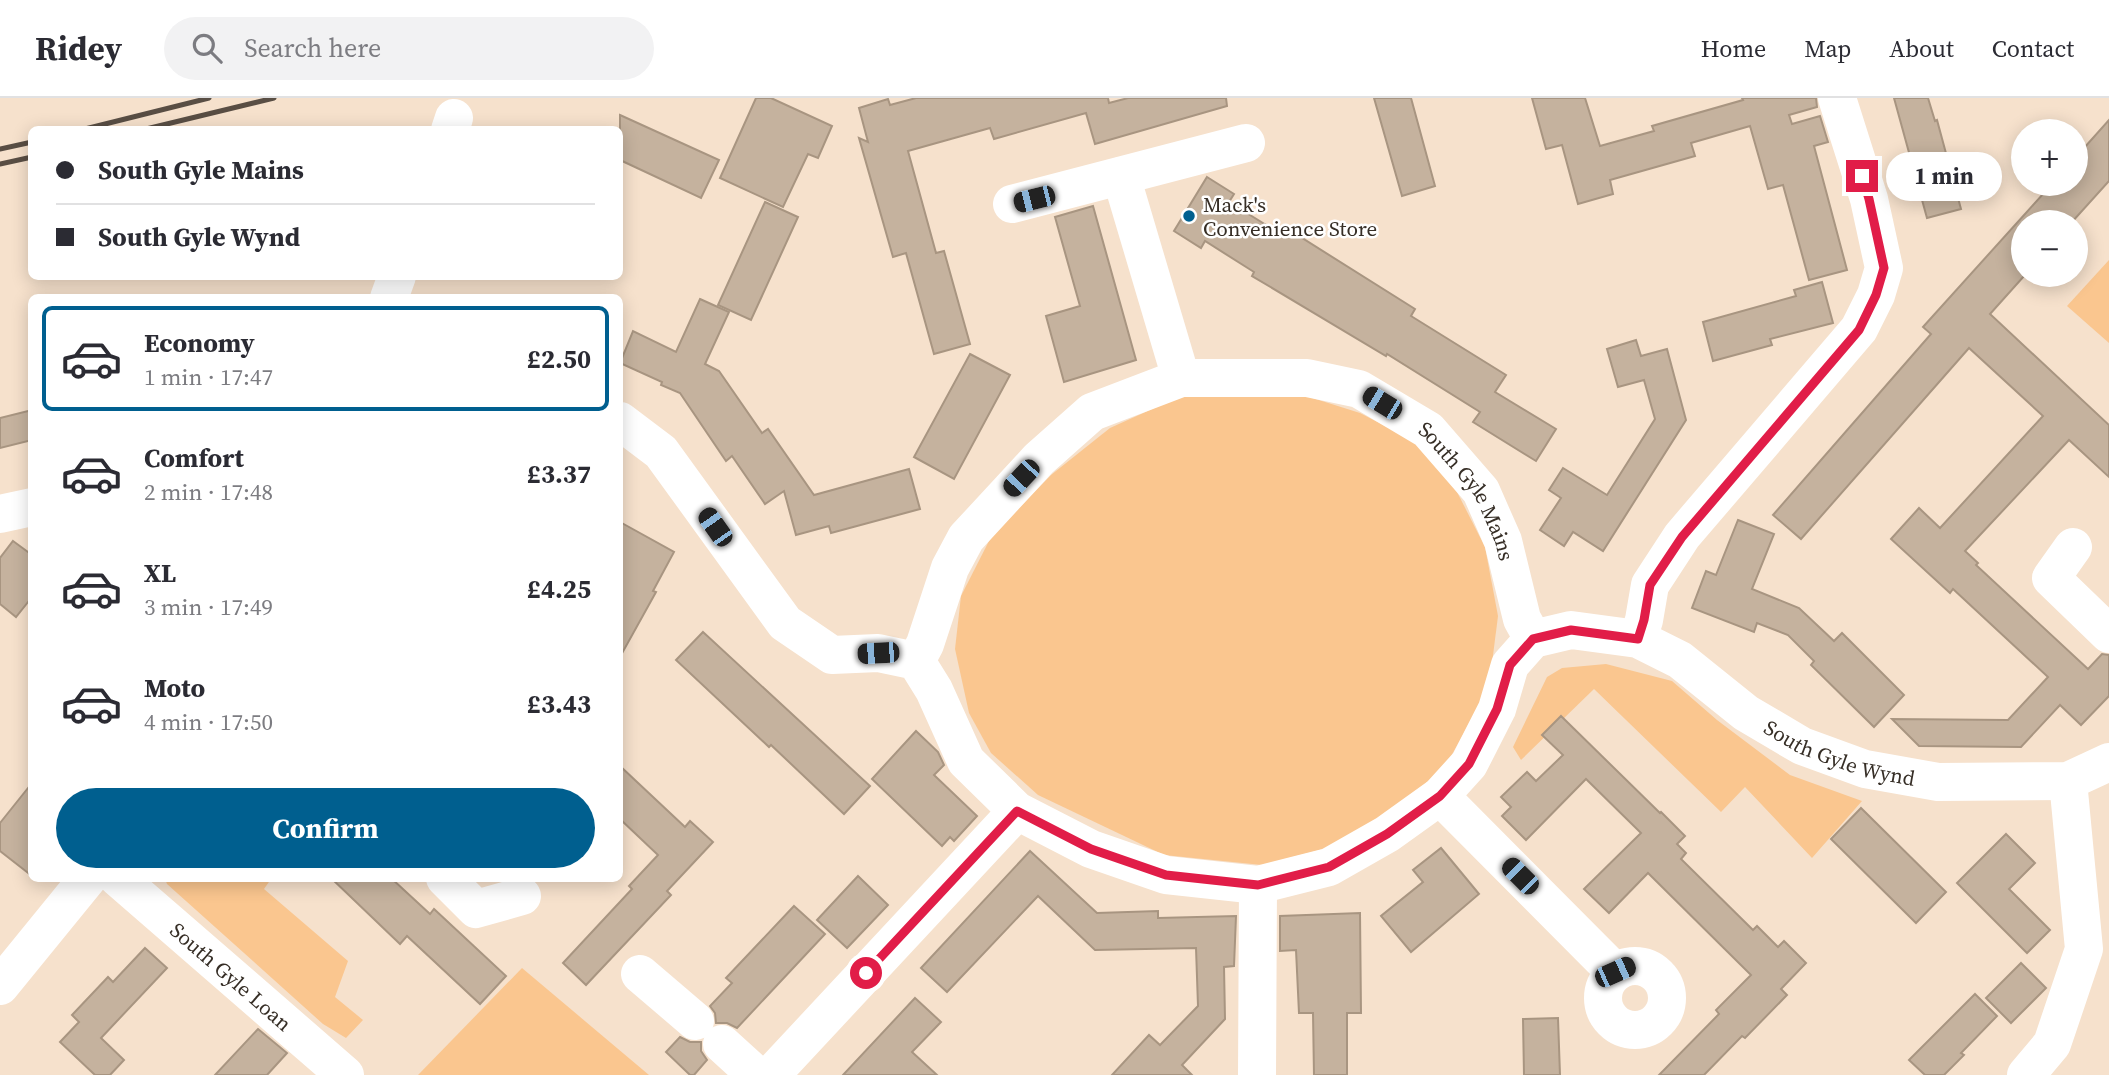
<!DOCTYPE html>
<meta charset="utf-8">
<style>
:root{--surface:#fff;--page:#f2f2f3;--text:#2b2b33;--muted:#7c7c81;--line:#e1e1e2;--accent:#005f8f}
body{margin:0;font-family:"Source Serif 4",serif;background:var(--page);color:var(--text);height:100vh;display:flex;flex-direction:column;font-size:26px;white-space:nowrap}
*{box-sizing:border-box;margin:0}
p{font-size:23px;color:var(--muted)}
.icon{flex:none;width:38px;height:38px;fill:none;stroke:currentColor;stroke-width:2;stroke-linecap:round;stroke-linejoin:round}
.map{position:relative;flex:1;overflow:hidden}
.side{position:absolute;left:28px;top:196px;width:595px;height:588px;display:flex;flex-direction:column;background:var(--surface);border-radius:10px;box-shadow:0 4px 18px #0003}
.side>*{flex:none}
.hud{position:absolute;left:28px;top:28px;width:595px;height:154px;border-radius:10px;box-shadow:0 4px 18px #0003;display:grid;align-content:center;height:154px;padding:0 28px;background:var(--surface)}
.fabs{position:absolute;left:2011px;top:21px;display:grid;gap:14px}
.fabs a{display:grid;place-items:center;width:77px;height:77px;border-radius:50%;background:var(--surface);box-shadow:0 4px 18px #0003;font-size:35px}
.end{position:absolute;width:32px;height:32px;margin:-16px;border:9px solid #e11d48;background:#fff;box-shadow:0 0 0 4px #fff}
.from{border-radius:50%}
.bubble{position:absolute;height:49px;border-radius:24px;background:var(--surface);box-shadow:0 4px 18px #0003;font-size:23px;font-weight:700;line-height:49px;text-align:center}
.car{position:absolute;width:21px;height:42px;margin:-21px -10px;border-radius:9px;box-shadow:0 0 5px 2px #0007;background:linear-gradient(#222 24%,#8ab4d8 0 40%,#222 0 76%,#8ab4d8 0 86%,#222 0)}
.hud b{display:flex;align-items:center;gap:24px;height:66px;font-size:26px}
.hud b+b{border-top:2px solid var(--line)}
.hud i{width:18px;height:18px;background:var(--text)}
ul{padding:12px 0 0;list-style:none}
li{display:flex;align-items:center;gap:21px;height:105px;margin:0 14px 10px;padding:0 14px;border:4px solid transparent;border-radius:10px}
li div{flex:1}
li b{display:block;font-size:26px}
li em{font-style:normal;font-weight:700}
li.on{border-color:var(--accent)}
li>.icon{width:63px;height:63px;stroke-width:1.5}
.primary-button{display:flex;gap:14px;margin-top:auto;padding:14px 28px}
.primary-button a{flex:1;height:80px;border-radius:42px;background:var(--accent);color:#fff;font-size:28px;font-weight:700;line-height:80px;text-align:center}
header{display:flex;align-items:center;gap:42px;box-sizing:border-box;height:98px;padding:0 35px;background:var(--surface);border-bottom:2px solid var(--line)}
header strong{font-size:33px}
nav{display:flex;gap:38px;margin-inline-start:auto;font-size:24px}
.search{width:490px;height:63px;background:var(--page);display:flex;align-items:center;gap:18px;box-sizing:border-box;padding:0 24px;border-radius:38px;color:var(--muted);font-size:26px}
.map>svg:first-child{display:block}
.green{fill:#fac68f}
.building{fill:#c5b29e;stroke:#a89581;stroke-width:2}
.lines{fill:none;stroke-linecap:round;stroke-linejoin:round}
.street{stroke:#fff;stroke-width:38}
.rail{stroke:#594e44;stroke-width:5}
.route{stroke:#e11d48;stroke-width:9}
.poi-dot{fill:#005f8f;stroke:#fff;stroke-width:2.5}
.labels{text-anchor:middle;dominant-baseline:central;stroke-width:5;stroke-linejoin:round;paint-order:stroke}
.poi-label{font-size:21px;fill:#362e26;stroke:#fff;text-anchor:start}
.street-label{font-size:21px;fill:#362e26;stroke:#fff}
</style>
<header>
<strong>Ridey</strong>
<div class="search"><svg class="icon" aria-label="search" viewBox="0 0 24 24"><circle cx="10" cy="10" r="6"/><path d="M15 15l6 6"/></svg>Search here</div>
<nav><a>Home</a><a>Map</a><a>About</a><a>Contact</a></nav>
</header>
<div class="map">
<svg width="2109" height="977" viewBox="0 0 2109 977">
<rect width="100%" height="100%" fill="#f6e1cc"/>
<g class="green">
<path d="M 2109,162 L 2109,245 L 2067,208 Z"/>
<path d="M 1287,292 L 1360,315 L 1418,345 L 1454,388 L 1485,449 L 1498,518 L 1489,589 L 1449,662 L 1407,705 L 1335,748 L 1262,767 L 1164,757 L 1038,697 L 991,655 L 969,615 L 955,551 L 961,498 L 991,439 L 1051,377 L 1110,330 L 1181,298 Z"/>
<path d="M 1606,566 L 1672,583 L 1717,622 L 1790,677 L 1862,703 L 1812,760 L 1745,689 L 1721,714 L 1594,591 L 1521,662 L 1513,649 L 1547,579 L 1562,570 Z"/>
<path d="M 165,781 L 271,781 L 264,791 L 348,863 L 335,899 L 363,922 L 346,940 L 323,926 L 167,786 Z"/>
<path d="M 522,870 L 649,977 L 418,977 Z"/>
</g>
<g class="building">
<path d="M 756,0 L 771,0 L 832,28 L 818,60 L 808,56 L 783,109 L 720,80 Z"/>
<path d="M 916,0 L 1108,0 L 1109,5 L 1128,0 L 1226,0 L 1227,8 L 1095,46 L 1086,15 L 994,41 L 990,30 L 908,53 L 936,155 L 944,153 L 970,246 L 934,256 L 906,155 L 893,159 L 859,40 L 868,44 L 859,10 L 888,1 L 890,7 Z"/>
<path d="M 1374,0 L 1411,0 L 1435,88 L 1402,98 Z"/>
<path d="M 1532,0 L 1585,0 L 1600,48 L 1654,33 L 1652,28 L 1743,2 L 1742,0 L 1816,0 L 1817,9 L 1789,17 L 1792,26 L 1820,18 L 1828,44 L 1814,48 L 1847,172 L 1809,182 L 1783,87 L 1768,91 L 1750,28 L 1691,45 L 1695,58 L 1610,82 L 1613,96 L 1578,106 L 1562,47 L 1546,51 Z"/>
<path d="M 1894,0 L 1928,0 L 1935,23 L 1937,22 L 1961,111 L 1927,120 Z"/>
<path d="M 620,17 L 719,62 L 701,100 L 620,62 Z"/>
<path d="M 2109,22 L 2109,83 L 2072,124 L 2023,124 L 2023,177 L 2025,177 L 1990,216 L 2109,327 L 2109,379 L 2069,342 L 1965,453 L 1978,465 L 1976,467 L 2088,571 L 2102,556 L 2109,557 L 2109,598 L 2081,627 L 2060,607 L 2021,649 L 1919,648 L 1892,621 L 2008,622 L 2048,579 L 1953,491 L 1950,495 L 1891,441 L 1919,410 L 1940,430 L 2043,318 L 1969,250 L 1801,441 L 1773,417 L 1931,236 L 1923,229 L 2052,86 L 2076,86 L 2076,59 Z"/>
<path d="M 1207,79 L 1234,96 L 1229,104 L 1279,135 L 1283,128 L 1415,211 L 1411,218 L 1506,277 L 1495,294 L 1556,331 L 1536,363 L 1473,324 L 1480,314 L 1387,256 L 1386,258 L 1252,178 L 1254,174 L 1205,143 L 1201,150 L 1174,133 Z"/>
<path d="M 765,104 L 798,119 L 751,222 L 718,207 Z"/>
<path d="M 1093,108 L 1136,262 L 1064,284 L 1046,218 L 1080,208 L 1055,119 Z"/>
<path d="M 1822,184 L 1833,225 L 1770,241 L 1772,247 L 1713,263 L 1703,224 L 1796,198 L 1794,192 Z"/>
<path d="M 700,201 L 729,214 L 705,266 L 719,273 L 762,335 L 768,331 L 814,397 L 909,371 L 920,411 L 831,435 L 829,428 L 796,437 L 784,393 L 765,406 L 732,358 L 726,363 L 680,295 L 661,287 L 662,284 L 620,265 L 633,233 L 676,254 Z"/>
<path d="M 1636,242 L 1641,258 L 1667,251 L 1686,322 L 1603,453 L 1573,434 L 1564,448 L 1540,432 L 1561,400 L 1549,392 L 1563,370 L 1607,397 L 1655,321 L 1644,282 L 1618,289 L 1607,251 Z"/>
<path d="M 970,256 L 1010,277 L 954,381 L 914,359 Z"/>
<path d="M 32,312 L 32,342 L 0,350 L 0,320 Z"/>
<path d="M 1738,422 L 1774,436 L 1752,491 L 1799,510 L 1834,543 L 1842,535 L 1904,597 L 1874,629 L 1811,567 L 1814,563 L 1788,537 L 1757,525 L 1754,534 L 1692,510 L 1706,473 L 1716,477 Z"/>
<path d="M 620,424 L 674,454 L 653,493 L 656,494 L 620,559 Z"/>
<path d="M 13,443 L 32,457 L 32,499 L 16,519 L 0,506 L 0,460 Z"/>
<path d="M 703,534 L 870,688 L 844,716 L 771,647 L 769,649 L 676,562 Z"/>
<path d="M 1561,618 L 1660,715 L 1661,714 L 1685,738 L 1677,746 L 1686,755 L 1681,761 L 1753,832 L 1757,828 L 1778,849 L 1784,843 L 1806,865 L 1781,891 L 1787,897 L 1745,940 L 1742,938 L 1704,977 L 1659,977 L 1719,916 L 1716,912 L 1751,877 L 1648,775 L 1609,815 L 1584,791 L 1641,735 L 1586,681 L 1526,742 L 1502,718 L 1511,709 L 1501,699 L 1527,674 L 1536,683 L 1563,657 L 1542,637 Z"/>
<path d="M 916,633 L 938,654 L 944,667 L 934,677 L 977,718 L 954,743 L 950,739 L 942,748 L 872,681 Z"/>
<path d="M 620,668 L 685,729 L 690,723 L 713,744 L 667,793 L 671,797 L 586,887 L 563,865 L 632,791 L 629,788 L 658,757 L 620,721 Z"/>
<path d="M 32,685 L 32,778 L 0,753 L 0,725 Z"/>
<path d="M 1861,710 L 1946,794 L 1916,825 L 1831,741 Z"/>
<path d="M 2006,736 L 2035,765 L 2009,791 L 2050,832 L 2027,855 L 1957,785 Z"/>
<path d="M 1441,750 L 1479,796 L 1411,854 L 1381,818 L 1423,784 L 1413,772 Z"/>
<path d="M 1030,753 L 1097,815 L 1158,813 L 1158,820 L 1236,818 L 1234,868 L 1224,869 L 1225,921 L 1182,967 L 1192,977 L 1112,977 L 1149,937 L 1160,947 L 1198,908 L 1196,850 L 1095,852 L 1038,798 L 947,894 L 921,870 Z"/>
<path d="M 858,778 L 888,807 L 847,850 L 817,822 Z"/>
<path d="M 331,780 L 391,780 L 430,816 L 434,811 L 506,878 L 480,906 L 407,838 L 400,846 Z"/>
<path d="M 794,808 L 825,836 L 737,930 L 727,925 L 716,925 L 715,915 L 710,908 L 732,885 L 726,880 Z"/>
<path d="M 1360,815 L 1361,915 L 1347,915 L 1347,977 L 1314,977 L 1313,915 L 1299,915 L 1296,852 L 1280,853 L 1280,818 Z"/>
<path d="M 145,850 L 167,870 L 101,940 L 124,962 L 110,977 L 95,977 L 60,944 L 79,924 L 72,917 L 108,879 L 113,884 Z"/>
<path d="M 2021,865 L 2046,890 L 2011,925 L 1986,900 Z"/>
<path d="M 1975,896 L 1997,918 L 1961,955 L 1964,957 L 1944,977 L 1925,977 L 1909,962 Z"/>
<path d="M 915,900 L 941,924 L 912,954 L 937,977 L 843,977 Z"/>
<path d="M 1558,920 L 1560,977 L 1524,977 L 1523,921 Z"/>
<path d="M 258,931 L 287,955 L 267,977 L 215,977 Z"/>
<path d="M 680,939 L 690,944 L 701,944 L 701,953 L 707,962 L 694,977 L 690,977 L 666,954 Z"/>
</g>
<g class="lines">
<g class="street">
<path d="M 450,32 L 454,20"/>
<path d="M 1121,78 L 1181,280"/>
<path d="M 1012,106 L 1246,45"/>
<path d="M 389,200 L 397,178"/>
<path id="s1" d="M 620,323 L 661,354 L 785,525 L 832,557 L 878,555 L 916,563 L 934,592 L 966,663 L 1017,713 L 1091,751 L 1166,777 L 1258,787 L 1329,769 L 1387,736 L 1440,698 L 1469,666 L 1497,611 L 1510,567 L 1533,541 L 1571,532 L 1638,541 L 1680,562 L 1746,615 L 1802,648 L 1865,671 L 1938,684 L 2068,683 L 2109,664"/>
<path d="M 0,416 L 32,409"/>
<path d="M 2073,449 L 2051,480 L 2109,536"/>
<path d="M 1638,541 L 1644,522 L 1650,487 L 1682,438 L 1859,231 L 1876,197 L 1884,170 L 1869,101 L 1837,0"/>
<path id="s2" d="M 916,563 L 925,546 L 950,470 L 966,440 L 1039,361 L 1092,314 L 1181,280 L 1307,280 L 1359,291 L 1428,332 L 1481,393 L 1503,443 L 1522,521 L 1533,541"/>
<path d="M 1440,698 L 1615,874"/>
<path id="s3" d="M 118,780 L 345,977"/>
<path d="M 445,780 L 476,811 L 522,798"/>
<circle cx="1635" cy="900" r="32"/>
<path d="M 640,876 L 695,923"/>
<path d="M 0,888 L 88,780"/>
<path d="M 722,946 L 756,977"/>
<path d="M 771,977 L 1017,713"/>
<path d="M 1257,977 L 1258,787"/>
<path d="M 2026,977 L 2052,946 L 2084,851 L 2068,683"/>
</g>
<g class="rail">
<path d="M 81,32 L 209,0"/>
<path d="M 142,32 L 274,0"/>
<path d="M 0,51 L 32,44"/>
<path d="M 0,66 L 32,59"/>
</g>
</g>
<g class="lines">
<path class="route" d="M 866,875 L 1017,713 L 1091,751 L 1166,777 L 1258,787 L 1329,769 L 1387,736 L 1440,698 L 1469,666 L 1497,611 L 1510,567 L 1533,541 L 1571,532 L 1638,541 L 1644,522 L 1650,487 L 1682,439 L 1859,232 L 1876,197 L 1884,170 L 1869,101 L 1862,78"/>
</g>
<circle class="poi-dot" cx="1189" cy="118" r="7"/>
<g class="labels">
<g class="poi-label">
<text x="1203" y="106">Mack's<tspan x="1203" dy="24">Convenience Store</tspan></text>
</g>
<g class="street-label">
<text stroke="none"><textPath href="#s2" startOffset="740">South Gyle Mains</textPath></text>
<text stroke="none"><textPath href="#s1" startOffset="1575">South Gyle Wynd</textPath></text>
<text stroke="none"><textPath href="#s3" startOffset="150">South Gyle Loan</textPath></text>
</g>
</g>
</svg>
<div class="fabs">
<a>+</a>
<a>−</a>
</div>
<i class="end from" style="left:866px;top:875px"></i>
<i class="end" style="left:1862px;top:78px"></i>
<div class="bubble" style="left:1886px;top:54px;width:116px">1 min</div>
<i class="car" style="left:1034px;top:101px;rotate:256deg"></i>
<i class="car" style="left:1382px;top:305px;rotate:301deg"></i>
<i class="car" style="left:1021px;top:380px;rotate:223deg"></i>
<i class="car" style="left:715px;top:429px;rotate:325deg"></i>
<i class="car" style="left:878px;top:555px;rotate:267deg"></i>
<i class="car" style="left:1520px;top:778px;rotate:315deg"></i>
<i class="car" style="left:1615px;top:874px;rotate:66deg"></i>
<div class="hud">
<b><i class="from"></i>South Gyle Mains</b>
<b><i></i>South Gyle Wynd</b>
</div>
<section class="side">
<ul>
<li class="on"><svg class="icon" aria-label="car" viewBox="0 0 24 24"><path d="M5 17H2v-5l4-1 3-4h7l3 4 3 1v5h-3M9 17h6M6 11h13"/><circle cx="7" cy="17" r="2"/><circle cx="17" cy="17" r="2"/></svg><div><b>Economy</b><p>1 min · 17:47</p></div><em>£2.50</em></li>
<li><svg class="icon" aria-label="car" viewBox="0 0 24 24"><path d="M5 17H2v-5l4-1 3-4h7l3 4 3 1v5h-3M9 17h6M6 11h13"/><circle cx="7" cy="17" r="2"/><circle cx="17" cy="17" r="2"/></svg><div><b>Comfort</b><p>2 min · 17:48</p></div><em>£3.37</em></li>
<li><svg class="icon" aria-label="car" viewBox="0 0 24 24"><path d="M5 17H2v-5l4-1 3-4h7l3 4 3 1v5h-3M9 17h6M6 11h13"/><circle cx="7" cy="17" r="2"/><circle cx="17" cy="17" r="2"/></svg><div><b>XL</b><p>3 min · 17:49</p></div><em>£4.25</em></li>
<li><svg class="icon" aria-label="car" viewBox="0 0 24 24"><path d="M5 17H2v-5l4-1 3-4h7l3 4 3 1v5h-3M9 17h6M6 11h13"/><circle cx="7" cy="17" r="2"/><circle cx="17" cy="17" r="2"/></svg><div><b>Moto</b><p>4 min · 17:50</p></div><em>£3.43</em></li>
</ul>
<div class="primary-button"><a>Confirm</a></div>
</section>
</div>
